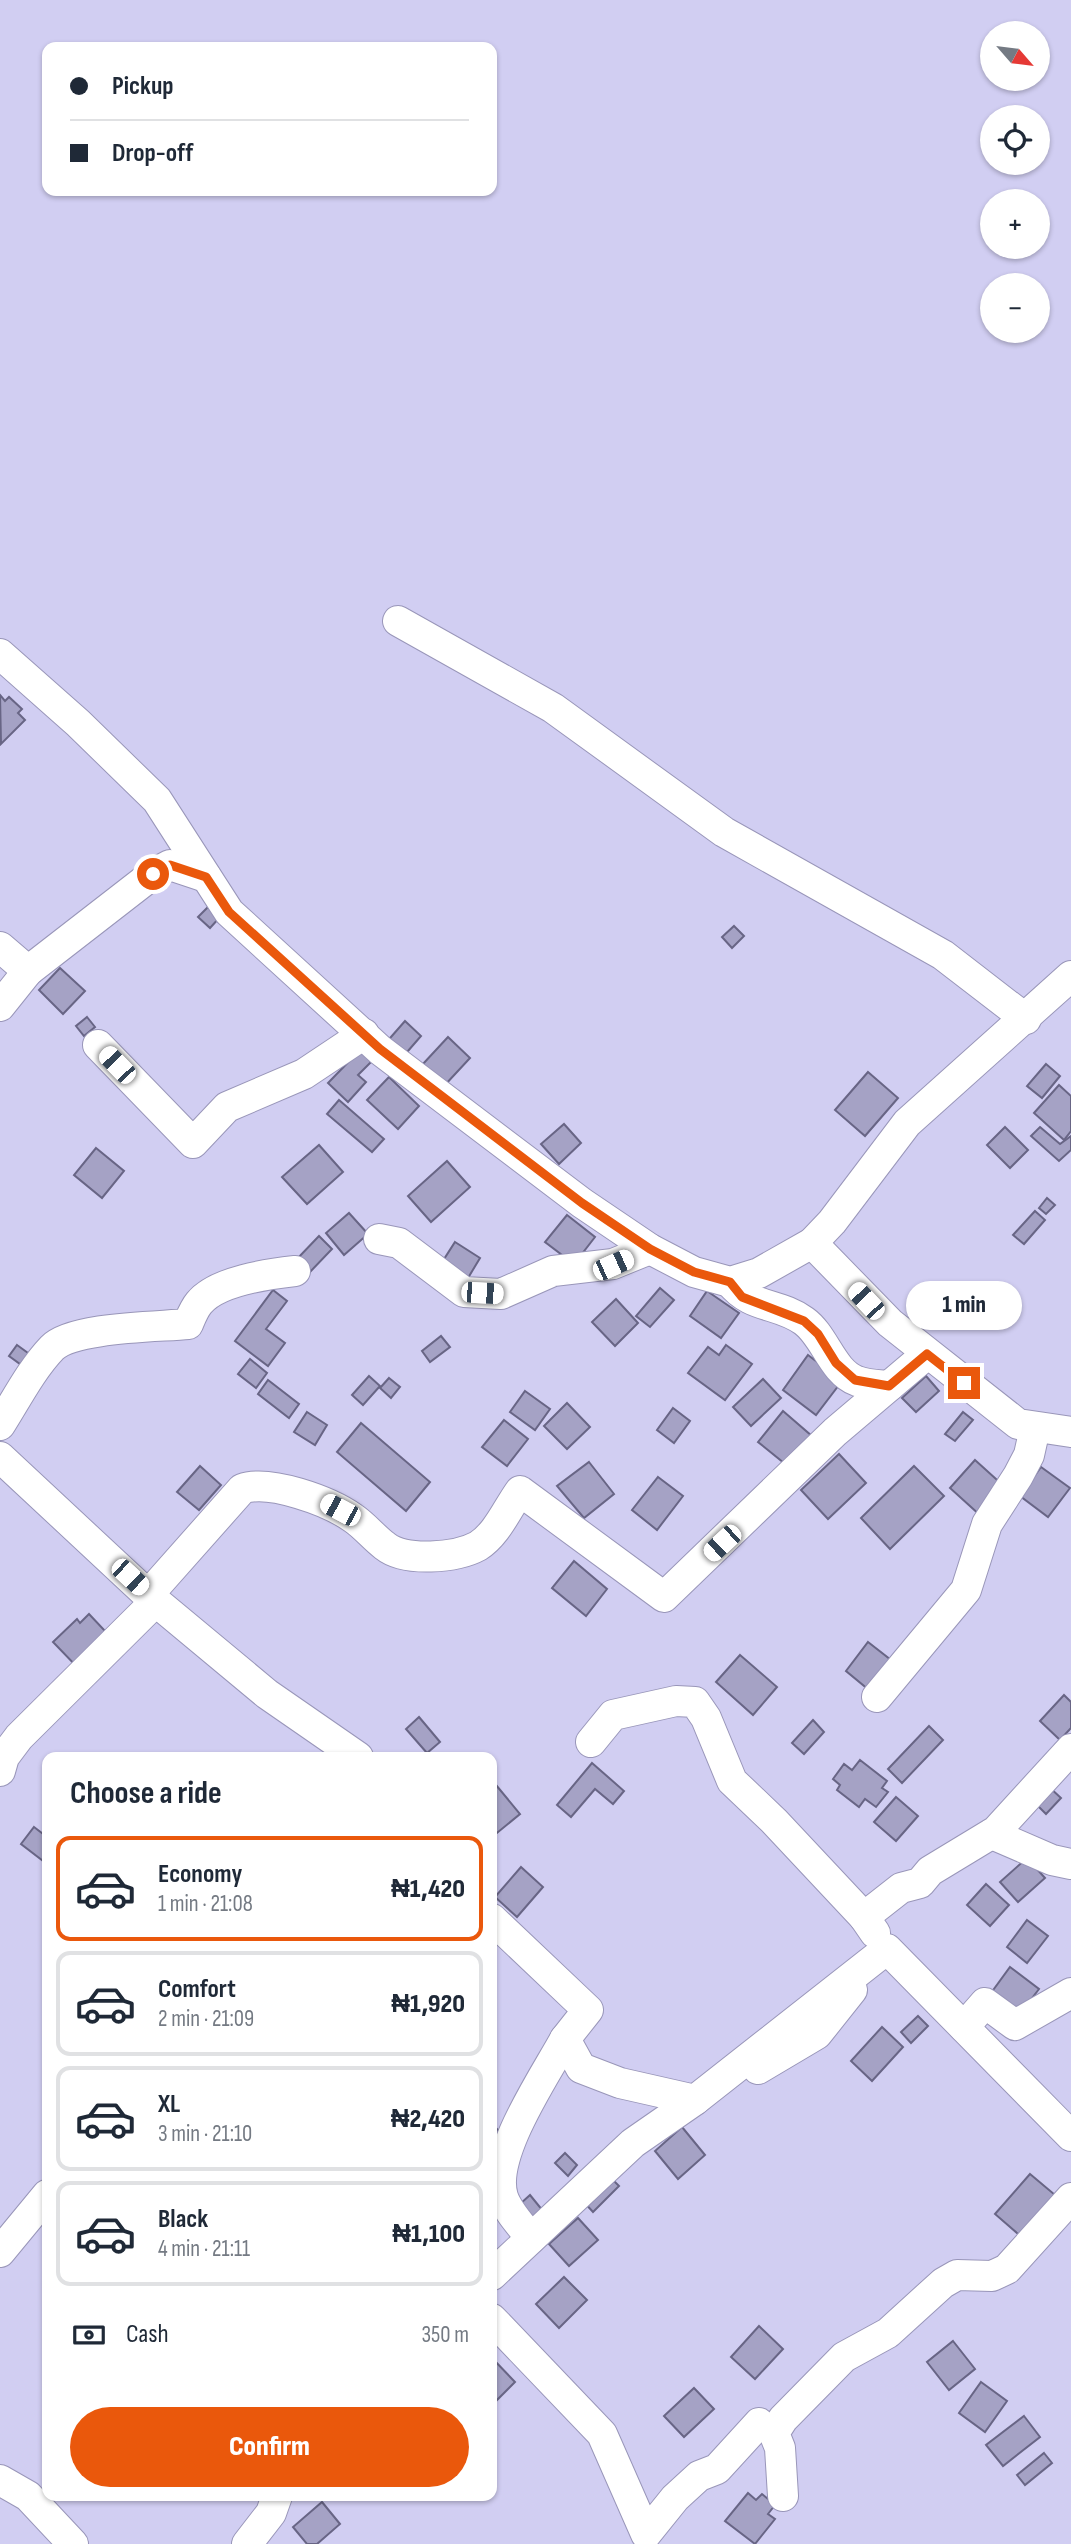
<!DOCTYPE html>
<meta charset="utf-8">
<style>
:root{--surface:#fff;--page:#f2f2f3;--text:#1f2937;--muted:#747a83;--line:#e0e1e3;--accent:#ea580c}
body{margin:0;font-family:"Sofia Sans Condensed",sans-serif;background:var(--page);color:var(--text);height:100vh;display:flex;flex-direction:column;font-size:26px;white-space:nowrap}
*{box-sizing:border-box;margin:0}
p{font-size:23px;color:var(--muted)}
.icon{flex:none;width:38px;height:38px;fill:none;stroke:currentColor;stroke-width:2;stroke-linecap:round;stroke-linejoin:round}
.map{position:relative;flex:1;overflow:hidden}
.drawer{position:absolute;left:42px;top:1752px;width:455px;height:749px;display:flex;flex-direction:column;background:var(--surface);border-radius:14px;box-shadow:0 2px 5px #0004}
.drawer>*{flex:none}
.hud{position:absolute;left:42px;top:42px;width:455px;height:154px;border-radius:14px;box-shadow:0 2px 5px #0004;display:grid;align-content:center;height:154px;padding:0 28px;background:var(--surface)}
.needle{width:46px;rotate:118deg}
.controls{position:absolute;left:980px;top:21px;display:grid;gap:14px}
.controls a{display:grid;place-items:center;width:70px;height:70px;border-radius:50%;background:var(--surface);box-shadow:0 2px 5px #0004;font-size:35px}
.end{position:absolute;width:32px;height:32px;margin:-16px;border:9px solid #ea580c;background:#fff;box-shadow:0 0 0 4px #fff}
.from{border-radius:50%}
.bubble{position:absolute;height:49px;border-radius:24px;background:var(--surface);box-shadow:0 2px 5px #0004;font-size:23px;font-weight:800;line-height:49px;text-align:center}
.car{position:absolute;width:21px;height:42px;margin:-21px -10px;border-radius:9px;box-shadow:0 0 5px 2px #0007;background:linear-gradient(#fff 24%,#345 0 40%,#fff 0 76%,#345 0 86%,#fff 0)}
.hud b{display:flex;align-items:center;gap:24px;height:66px;font-size:26px}
.hud b+b{border-top:2px solid var(--line)}
.hud i{width:18px;height:18px;background:var(--text)}
ul{padding:0;list-style:none}
li{display:flex;align-items:center;gap:21px;height:105px;margin:0 14px 10px;padding:0 14px;border:4px solid var(--line);border-radius:14px}
li div{flex:1}
li b{display:block;font-size:26px}
li em{font-style:normal;font-weight:800}
li.selected{border-color:var(--accent)}
li>.icon{width:63px;height:63px;stroke-width:1.5}
h2{padding:0 28px;font-size:32px;line-height:84px}
.pay{display:flex;align-items:center;gap:18px;height:77px;padding:0 28px;font-size:26px}
.pay p{margin-inline-start:auto}
.primary-button{display:flex;gap:14px;margin-top:auto;padding:14px 28px}
.primary-button a{flex:1;height:80px;border-radius:42px;background:var(--accent);color:#fff;font-size:28px;font-weight:800;line-height:80px;text-align:center}
.map>svg:first-child{display:block}
.building{fill:#a5a2c5;stroke:#686585;stroke-width:2}
.lines{fill:none;stroke-linecap:round;stroke-linejoin:round}
.minor-casing{stroke:#9996b9;stroke-width:32}
.minor{stroke:#fff;stroke-width:30}
.route{stroke:#ea580c;stroke-width:9}
</style>
<div class="map">
<svg width="1071" height="2544" viewBox="0 0 1071 2544">
<rect width="100%" height="100%" fill="#d1cef2"/>
<g class="building">
<path d="M 0,695 L 5,701 L 9,697 L 22,709 L 18,713 L 25,720 L 1,744 Z"/>
<path d="M 209,906 L 220,917 L 210,928 L 198,917 Z"/>
<path d="M 734,926 L 744,936 L 732,948 L 722,937 Z"/>
<path d="M 60,968 L 85,991 L 63,1014 L 39,990 Z"/>
<path d="M 87,1017 L 95,1027 L 84,1036 L 76,1026 Z"/>
<path d="M 405,1021 L 421,1036 L 401,1059 L 384,1045 Z"/>
<path d="M 448,1037 L 470,1058 L 444,1086 L 422,1065 Z"/>
<path d="M 362,1048 L 374,1059 L 358,1075 L 366,1082 L 348,1102 L 328,1083 Z"/>
<path d="M 1046,1064 L 1060,1076 L 1042,1098 L 1027,1086 Z"/>
<path d="M 868,1072 L 898,1098 L 865,1136 L 835,1110 Z"/>
<path d="M 389,1077 L 419,1106 L 398,1129 L 367,1100 Z"/>
<path d="M 1059,1085 L 1071,1096 L 1071,1131 L 1064,1140 L 1034,1113 Z"/>
<path d="M 339,1100 L 384,1139 L 372,1152 L 327,1114 Z"/>
<path d="M 564,1124 L 581,1143 L 559,1164 L 541,1144 Z"/>
<path d="M 1005,1127 L 1028,1150 L 1010,1168 L 987,1145 Z"/>
<path d="M 1040,1127 L 1060,1144 L 1071,1136 L 1071,1150 L 1059,1161 L 1031,1136 Z"/>
<path d="M 319,1145 L 343,1172 L 307,1204 L 282,1177 Z"/>
<path d="M 96,1148 L 124,1171 L 102,1198 L 74,1175 Z"/>
<path d="M 447,1161 L 470,1187 L 431,1222 L 408,1196 Z"/>
<path d="M 1047,1198 L 1055,1205 L 1046,1214 L 1039,1208 Z"/>
<path d="M 1035,1211 L 1045,1220 L 1024,1244 L 1013,1235 Z"/>
<path d="M 349,1213 L 368,1234 L 344,1255 L 326,1233 Z"/>
<path d="M 567,1215 L 595,1237 L 574,1264 L 545,1242 Z"/>
<path d="M 319,1236 L 332,1249 L 309,1273 L 296,1260 Z"/>
<path d="M 455,1242 L 480,1258 L 465,1283 L 439,1267 Z"/>
<path d="M 660,1288 L 674,1300 L 650,1327 L 636,1316 Z"/>
<path d="M 273,1290 L 287,1301 L 266,1329 L 285,1343 L 268,1366 L 235,1341 Z"/>
<path d="M 707,1291 L 739,1313 L 721,1338 L 690,1316 Z"/>
<path d="M 616,1299 L 638,1323 L 615,1346 L 592,1322 Z"/>
<path d="M 441,1336 L 450,1347 L 430,1362 L 422,1351 Z"/>
<path d="M 17,1345 L 39,1361 L 31,1372 L 9,1356 Z"/>
<path d="M 726,1345 L 752,1364 L 725,1400 L 688,1373 L 708,1347 L 719,1355 Z"/>
<path d="M 808,1355 L 842,1381 L 816,1415 L 783,1390 Z"/>
<path d="M 250,1359 L 267,1373 L 256,1388 L 238,1374 Z"/>
<path d="M 369,1376 L 380,1386 L 363,1405 L 352,1395 Z"/>
<path d="M 926,1376 L 939,1391 L 916,1412 L 902,1398 Z"/>
<path d="M 389,1378 L 400,1387 L 391,1398 L 380,1388 Z"/>
<path d="M 763,1379 L 781,1398 L 751,1426 L 733,1407 Z"/>
<path d="M 268,1380 L 299,1404 L 289,1418 L 258,1394 Z"/>
<path d="M 525,1391 L 550,1409 L 535,1430 L 510,1412 Z"/>
<path d="M 567,1403 L 590,1427 L 567,1449 L 544,1426 Z"/>
<path d="M 673,1408 L 690,1421 L 674,1443 L 657,1430 Z"/>
<path d="M 783,1411 L 813,1437 L 789,1467 L 758,1442 Z"/>
<path d="M 307,1412 L 327,1425 L 315,1445 L 294,1432 Z"/>
<path d="M 963,1412 L 973,1420 L 955,1441 L 945,1434 Z"/>
<path d="M 504,1420 L 528,1439 L 507,1466 L 482,1447 Z"/>
<path d="M 361,1423 L 430,1482 L 406,1511 L 337,1452 Z"/>
<path d="M 839,1454 L 866,1483 L 828,1519 L 801,1490 Z"/>
<path d="M 975,1460 L 1006,1488 L 981,1516 L 950,1488 Z"/>
<path d="M 589,1462 L 614,1494 L 584,1518 L 557,1486 Z"/>
<path d="M 200,1466 L 221,1485 L 199,1510 L 177,1492 Z"/>
<path d="M 914,1466 L 944,1496 L 890,1549 L 861,1518 Z"/>
<path d="M 1041,1467 L 1070,1488 L 1048,1517 L 1020,1496 Z"/>
<path d="M 658,1477 L 683,1496 L 657,1530 L 632,1510 Z"/>
<path d="M 574,1561 L 607,1589 L 586,1616 L 552,1588 Z"/>
<path d="M 89,1614 L 106,1632 L 79,1669 L 53,1642 L 77,1619 L 80,1623 Z"/>
<path d="M 868,1642 L 891,1660 L 869,1690 L 846,1671 Z"/>
<path d="M 740,1655 L 777,1687 L 753,1715 L 716,1682 Z"/>
<path d="M 1064,1695 L 1071,1702 L 1071,1728 L 1060,1740 L 1040,1721 Z"/>
<path d="M 419,1717 L 440,1742 L 427,1753 L 406,1729 Z"/>
<path d="M 813,1720 L 824,1732 L 804,1754 L 792,1743 Z"/>
<path d="M 929,1726 L 943,1740 L 902,1783 L 888,1769 Z"/>
<path d="M 860,1760 L 887,1781 L 882,1788 L 888,1792 L 876,1807 L 865,1799 L 859,1807 L 837,1790 L 840,1785 L 833,1779 L 844,1764 L 852,1770 Z"/>
<path d="M 592,1763 L 624,1791 L 613,1804 L 595,1789 L 571,1817 L 557,1805 Z"/>
<path d="M 496,1785 L 520,1814 L 492,1837 L 492,1789 Z"/>
<path d="M 1048,1786 L 1061,1798 L 1046,1814 L 1033,1801 Z"/>
<path d="M 896,1797 L 918,1816 L 896,1841 L 874,1822 Z"/>
<path d="M 34,1827 L 47,1837 L 47,1864 L 21,1844 Z"/>
<path d="M 1027,1858 L 1045,1878 L 1018,1902 L 1000,1882 Z"/>
<path d="M 521,1867 L 543,1887 L 517,1917 L 495,1897 Z"/>
<path d="M 986,1884 L 1009,1905 L 990,1926 L 967,1905 Z"/>
<path d="M 1027,1920 L 1048,1936 L 1027,1963 L 1007,1947 Z"/>
<path d="M 1010,1967 L 1039,1989 L 1019,2015 L 991,1993 Z"/>
<path d="M 918,2016 L 928,2026 L 911,2043 L 901,2032 Z"/>
<path d="M 882,2027 L 903,2047 L 872,2081 L 851,2061 Z"/>
<path d="M 492,2123 L 505,2139 L 492,2149 Z"/>
<path d="M 682,2127 L 705,2155 L 678,2179 L 655,2151 Z"/>
<path d="M 565,2153 L 577,2165 L 568,2176 L 555,2163 Z"/>
<path d="M 1030,2174 L 1061,2200 L 1025,2240 L 995,2214 Z"/>
<path d="M 609,2176 L 619,2186 L 593,2212 L 583,2201 Z"/>
<path d="M 530,2195 L 543,2211 L 534,2220 L 520,2204 Z"/>
<path d="M 578,2218 L 598,2240 L 569,2266 L 549,2244 Z"/>
<path d="M 564,2277 L 587,2300 L 559,2328 L 536,2304 Z"/>
<path d="M 759,2326 L 783,2349 L 755,2379 L 731,2357 Z"/>
<path d="M 953,2341 L 975,2369 L 949,2390 L 927,2362 Z"/>
<path d="M 492,2358 L 515,2382 L 492,2405 Z"/>
<path d="M 981,2382 L 1007,2401 L 985,2432 L 959,2413 Z"/>
<path d="M 694,2388 L 714,2409 L 684,2437 L 664,2416 Z"/>
<path d="M 1024,2416 L 1040,2437 L 1003,2466 L 986,2445 Z"/>
<path d="M 1044,2453 L 1052,2463 L 1025,2485 L 1017,2475 Z"/>
<path d="M 748,2493 L 756,2500 L 762,2494 L 775,2505 L 768,2514 L 775,2519 L 755,2544 L 725,2521 Z"/>
<path d="M 322,2502 L 340,2524 L 317,2544 L 307,2544 L 293,2527 Z"/>
</g>
<g class="lines">
<g class="minor-casing">
<g id="minor">
<path d="M 398,621 L 553,708 L 724,832 L 943,955 L 1026,1019"/>
<path d="M 0,654 L 78,723 L 157,800 L 229,912 L 380,1050 L 582,1203 L 650,1249 L 694,1272 L 730,1282 L 759,1273 L 812,1243 L 832,1222 L 907,1123 L 1071,976"/>
<path d="M 0,947 L 28,971"/>
<path d="M 0,1006 L 28,971 L 153,874 L 170,865 L 206,877"/>
<path d="M 98,1045 L 193,1143 L 227,1107 L 304,1074 L 364,1034"/>
<path d="M 379,1239 L 399,1243 L 464,1292 L 501,1294 L 553,1271 L 613,1264 L 650,1249"/>
<path d="M 812,1243 L 890,1323 L 1018,1424 L 1071,1432"/>
<path d="M 730,1282 C 751,1309 778,1302 804,1321 C 825,1336 832,1372 857,1381 C 867,1385 879,1385 889,1386"/>
<path d="M 0,1425 C 16,1400 31,1370 52,1348 C 72,1327 157,1327 188,1324 C 191,1317 194,1309 199,1303 C 217,1281 268,1274 295,1271"/>
<path d="M 0,1457 L 148,1595 L 267,1694 L 358,1757"/>
<path d="M 148,1595 L 242,1489 C 269,1479 329,1501 353,1518 C 365,1526 374,1538 385,1546 C 405,1562 456,1558 478,1546 C 497,1534 507,1509 520,1491 L 664,1597 L 835,1432 L 927,1354"/>
<path d="M 877,1697 L 966,1590 L 987,1524 L 1018,1476 L 1029,1455 L 1035,1428"/>
<path d="M 591,1742 L 613,1715 L 676,1701 L 695,1702 L 706,1718 L 732,1781 L 774,1821 L 864,1917"/>
<path d="M 0,1771 L 4,1757 L 19,1737 L 156,1601"/>
<path d="M 992,1834 L 1052,1860 L 1071,1864"/>
<path d="M 492,1919 L 588,2010 L 565,2039 L 581,2068 L 620,2083 L 695,2100 L 887,1949 L 1071,2136"/>
<path d="M 875,1933 L 864,1917 L 901,1888 L 920,1883 L 930,1871 L 996,1831 L 1071,1749"/>
<path d="M 964,2027 L 985,2003 L 1015,2025 L 1071,1993"/>
<path d="M 758,2069 L 817,2034 L 852,1990"/>
<path d="M 531,2238 C 521,2225 508,2212 503,2197 C 490,2155 545,2076 565,2039"/>
<path d="M 0,2252 L 47,2195"/>
<path d="M 492,2275 L 633,2143 L 695,2100"/>
<path d="M 492,2319 L 602,2434 L 646,2534 L 675,2498 L 699,2476 L 717,2469 L 759,2423"/>
<path d="M 0,2480 L 28,2496 L 73,2544"/>
<path d="M 783,2496 L 780,2448 L 774,2433 L 783,2419 L 844,2357 L 888,2333 L 943,2283 L 957,2275 L 992,2276 L 1007,2269 L 1071,2198"/>
<path d="M 247,2544 L 271,2513 L 277,2496"/>
</g>
</g>
<use href="#minor" class="minor"/>
</g>
<g class="lines">
<path class="route" d="M 153,874 L 170,865 L 206,877 L 229,912 L 380,1049 L 582,1203 L 650,1249 L 694,1272 L 730,1282 L 742,1297 L 804,1321 L 818,1334 L 836,1363 L 855,1380 L 889,1386 L 927,1354 L 964,1383"/>
</g>
</svg>
<div class="controls">
<a><svg class="needle" viewBox="-14 -14 28 28"><path d="M0-13l5 13h-10z" fill="#e53935"/><path d="M0 13l5-13h-10z" fill="#747a83"/></svg></a>
<a><svg class="icon" aria-label="locate" viewBox="0 0 24 24"><circle cx="12" cy="12" r="6"/><path d="M12 2v4M12 18v4M2 12h4M18 12h4"/></svg></a>
<a>+</a>
<a>−</a>
</div>
<i class="end from" style="left:153px;top:874px"></i>
<i class="end" style="left:964px;top:1383px"></i>
<div class="bubble" style="left:906px;top:1281px;width:116px">1 min</div>
<i class="car" style="left:117px;top:1065px;rotate:316deg"></i>
<i class="car" style="left:613px;top:1265px;rotate:66deg"></i>
<i class="car" style="left:482px;top:1293px;rotate:93deg"></i>
<i class="car" style="left:866px;top:1301px;rotate:317deg"></i>
<i class="car" style="left:340px;top:1510px;rotate:298deg"></i>
<i class="car" style="left:722px;top:1543px;rotate:227deg"></i>
<i class="car" style="left:130px;top:1577px;rotate:133deg"></i>
<div class="hud">
<b><i class="from"></i>Pickup</b>
<b><i></i>Drop-off</b>
</div>
<section class="drawer">
<h2>Choose a ride</h2>
<ul>
<li class="selected"><svg class="icon" aria-label="car" viewBox="0 0 24 24"><path d="M5 17H2v-5l4-1 3-4h7l3 4 3 1v5h-3M9 17h6M6 11h13"/><circle cx="7" cy="17" r="2"/><circle cx="17" cy="17" r="2"/></svg><div><b>Economy</b><p>1 min · 21:08</p></div><em>₦1,420</em></li>
<li><svg class="icon" aria-label="car" viewBox="0 0 24 24"><path d="M5 17H2v-5l4-1 3-4h7l3 4 3 1v5h-3M9 17h6M6 11h13"/><circle cx="7" cy="17" r="2"/><circle cx="17" cy="17" r="2"/></svg><div><b>Comfort</b><p>2 min · 21:09</p></div><em>₦1,920</em></li>
<li><svg class="icon" aria-label="car" viewBox="0 0 24 24"><path d="M5 17H2v-5l4-1 3-4h7l3 4 3 1v5h-3M9 17h6M6 11h13"/><circle cx="7" cy="17" r="2"/><circle cx="17" cy="17" r="2"/></svg><div><b>XL</b><p>3 min · 21:10</p></div><em>₦2,420</em></li>
<li><svg class="icon" aria-label="car" viewBox="0 0 24 24"><path d="M5 17H2v-5l4-1 3-4h7l3 4 3 1v5h-3M9 17h6M6 11h13"/><circle cx="7" cy="17" r="2"/><circle cx="17" cy="17" r="2"/></svg><div><b>Black</b><p>4 min · 21:11</p></div><em>₦1,100</em></li>
</ul>
<div class="pay"><svg class="icon" aria-label="cash" viewBox="0 0 24 24"><path d="M3 7h18v10H3z"/><circle cx="12" cy="12" r="2"/></svg>Cash<p>350 m</p></div>
<div class="primary-button"><a>Confirm</a></div>
</section>
</div>
